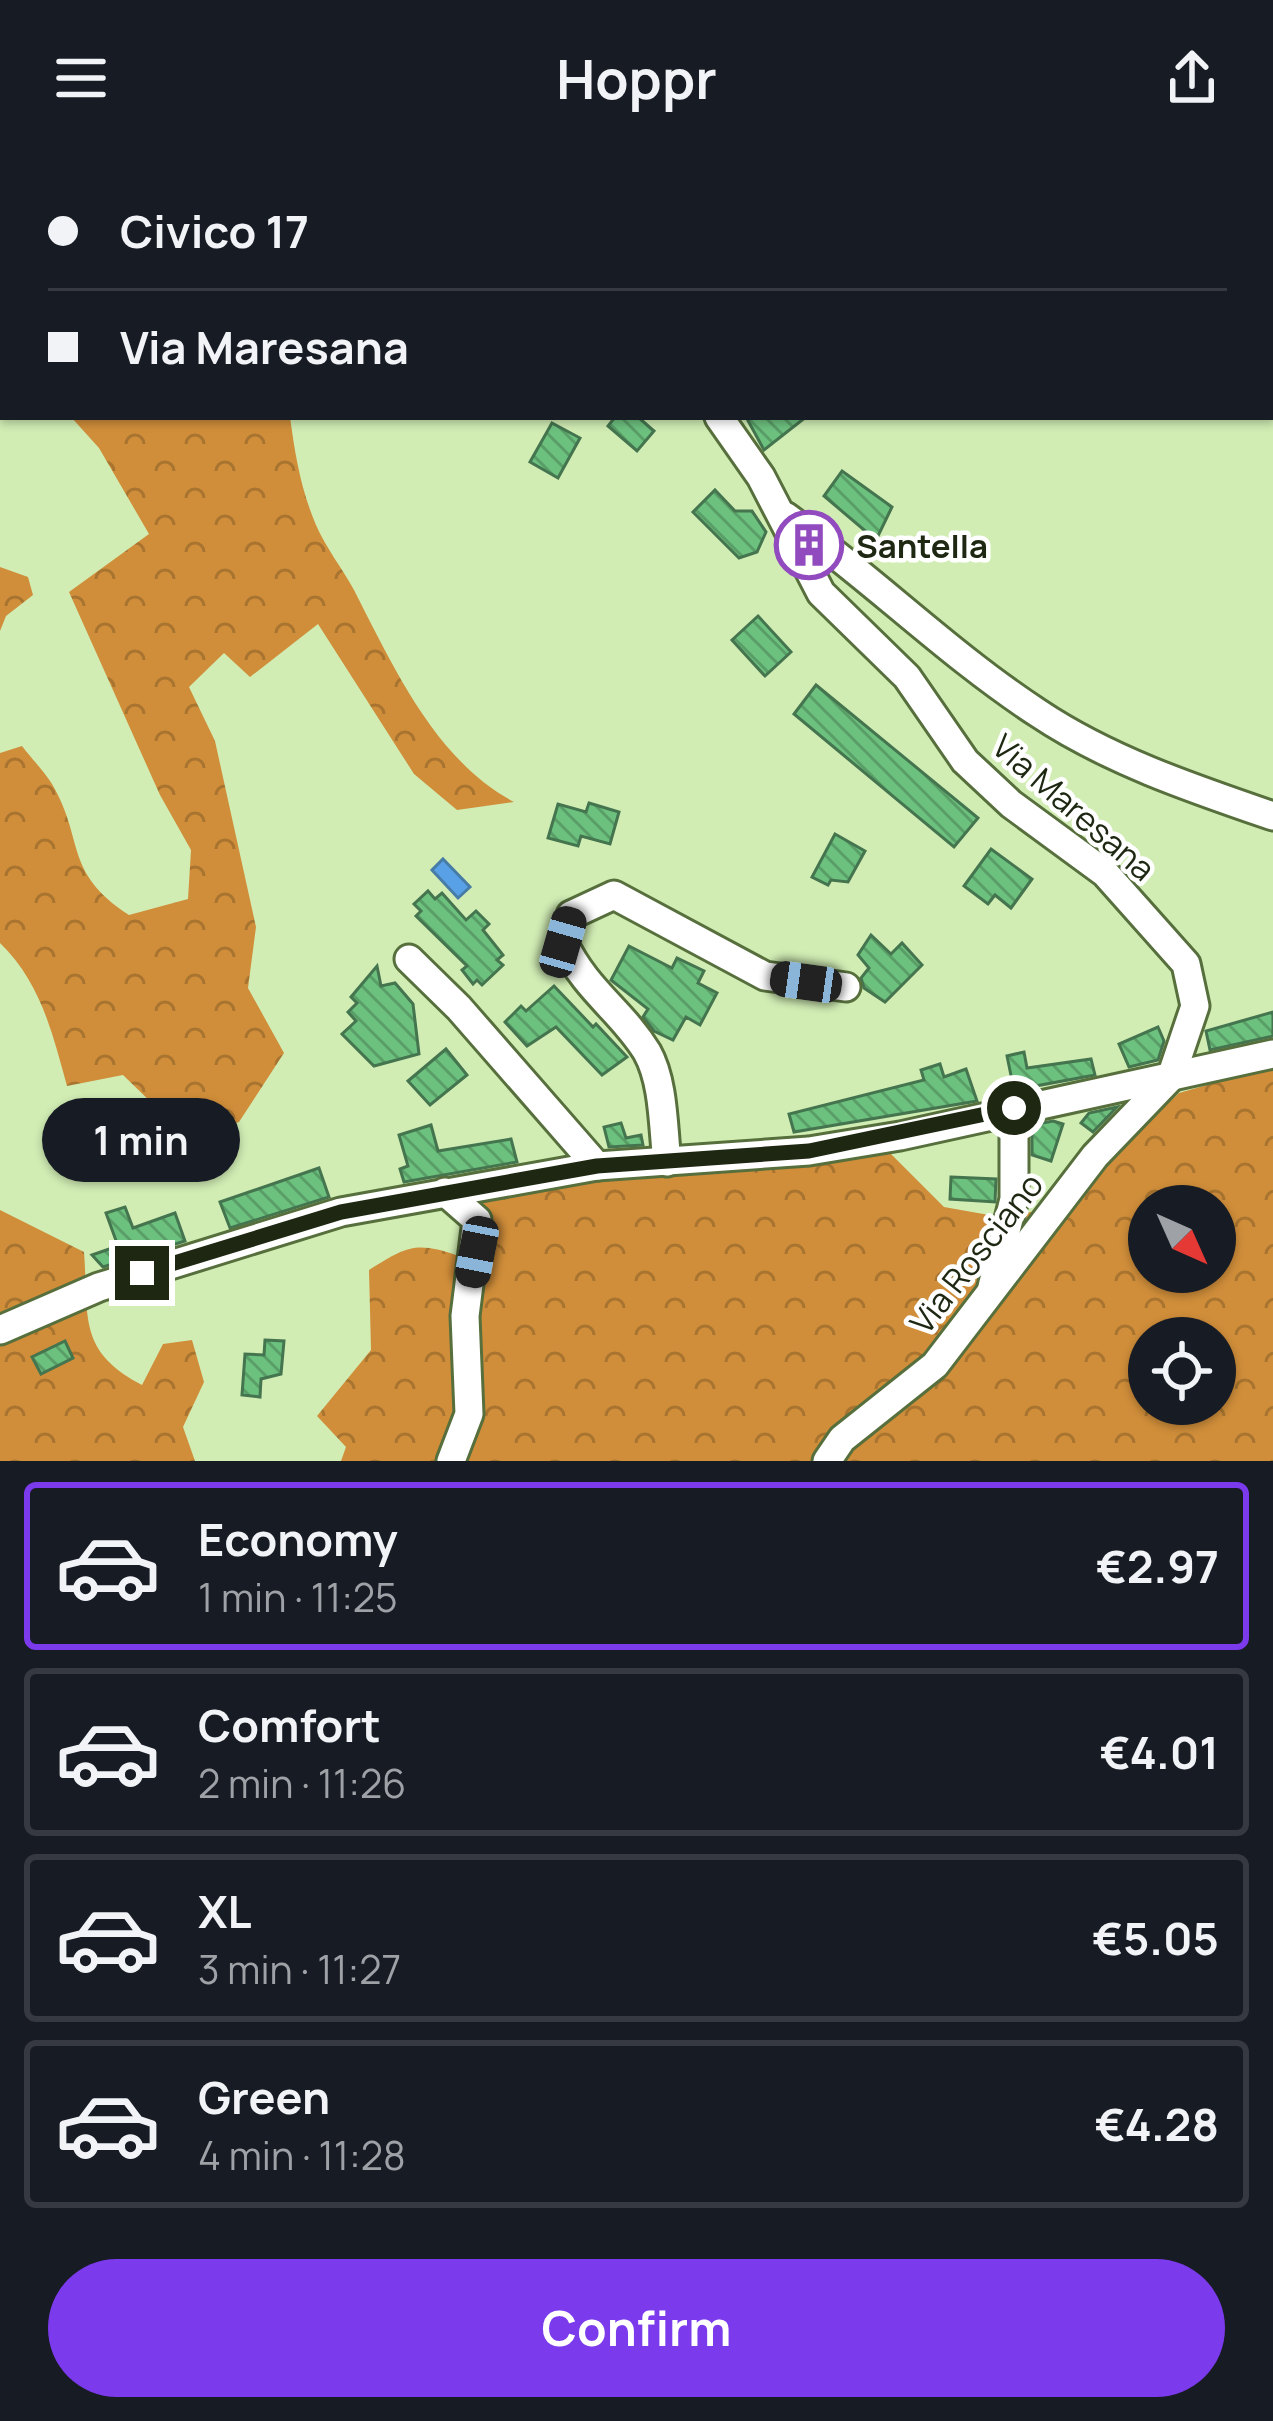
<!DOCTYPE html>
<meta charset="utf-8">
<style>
:root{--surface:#171b24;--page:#242831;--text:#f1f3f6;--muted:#9ea1a6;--line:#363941;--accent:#7c3aed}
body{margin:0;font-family:Manrope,sans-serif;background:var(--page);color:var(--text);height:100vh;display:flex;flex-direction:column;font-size:45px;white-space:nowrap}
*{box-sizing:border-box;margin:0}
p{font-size:39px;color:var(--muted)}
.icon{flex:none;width:66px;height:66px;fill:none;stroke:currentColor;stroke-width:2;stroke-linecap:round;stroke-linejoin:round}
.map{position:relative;height:1305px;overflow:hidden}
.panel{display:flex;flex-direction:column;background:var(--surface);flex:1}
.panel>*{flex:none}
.banner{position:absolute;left:0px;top:0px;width:1275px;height:264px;box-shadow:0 3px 9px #0004;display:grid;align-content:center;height:264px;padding:0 48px;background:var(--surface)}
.needle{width:78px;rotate:135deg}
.controls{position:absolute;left:1128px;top:1029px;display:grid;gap:24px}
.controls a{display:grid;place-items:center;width:108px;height:108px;border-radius:50%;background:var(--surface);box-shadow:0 3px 9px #0004;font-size:60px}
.end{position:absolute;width:54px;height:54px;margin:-27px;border:15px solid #1d2711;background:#fff;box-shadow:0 0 0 6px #fff}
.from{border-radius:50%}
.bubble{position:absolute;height:84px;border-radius:42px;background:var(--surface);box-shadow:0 3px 9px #0004;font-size:39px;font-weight:700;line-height:84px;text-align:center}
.car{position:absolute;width:36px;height:72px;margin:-36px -18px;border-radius:15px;box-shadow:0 0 9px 3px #0007;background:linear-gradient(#222 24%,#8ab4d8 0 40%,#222 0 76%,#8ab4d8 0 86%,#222 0)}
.banner b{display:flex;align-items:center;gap:42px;height:114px;font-size:45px}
.banner b+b{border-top:3px solid var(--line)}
.banner i{width:30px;height:30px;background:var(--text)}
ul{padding:21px 0 0;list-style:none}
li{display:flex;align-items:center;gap:36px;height:168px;margin:0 24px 18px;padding:0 24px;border:6px solid var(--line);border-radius:12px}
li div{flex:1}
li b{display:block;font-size:45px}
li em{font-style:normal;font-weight:700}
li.selected{border-color:var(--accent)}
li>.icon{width:108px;height:108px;stroke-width:1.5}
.action{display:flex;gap:24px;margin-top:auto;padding:24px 48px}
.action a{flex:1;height:138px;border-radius:72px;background:var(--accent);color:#fff;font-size:48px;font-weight:700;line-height:138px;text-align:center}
header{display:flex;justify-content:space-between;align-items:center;height:156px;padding:0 48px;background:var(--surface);font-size:54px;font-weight:700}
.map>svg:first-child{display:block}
.forest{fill:url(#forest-crowns);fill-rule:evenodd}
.water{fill:#59a1e7;stroke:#477ca7;stroke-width:3}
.building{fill:url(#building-back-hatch);stroke:#44754e;stroke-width:3}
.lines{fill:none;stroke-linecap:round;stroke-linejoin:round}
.minor-casing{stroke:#576f3c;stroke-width:33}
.minor{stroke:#fff;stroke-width:27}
.route{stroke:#1d2711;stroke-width:15}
.labels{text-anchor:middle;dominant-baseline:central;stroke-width:9;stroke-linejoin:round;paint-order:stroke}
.poi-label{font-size:33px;font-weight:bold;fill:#1d2711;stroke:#fff;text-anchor:start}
.street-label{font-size:33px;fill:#1d2711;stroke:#fff}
</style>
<header><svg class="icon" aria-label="menu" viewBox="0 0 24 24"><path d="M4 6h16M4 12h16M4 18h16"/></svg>Hoppr<svg class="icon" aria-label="share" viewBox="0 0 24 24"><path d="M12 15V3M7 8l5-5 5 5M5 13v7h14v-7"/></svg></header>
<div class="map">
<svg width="1273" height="1305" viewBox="0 0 1273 1305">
<defs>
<pattern id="forest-crowns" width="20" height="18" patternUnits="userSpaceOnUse" patternTransform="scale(3)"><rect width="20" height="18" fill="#d08e3a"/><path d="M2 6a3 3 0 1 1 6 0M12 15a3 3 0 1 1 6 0" fill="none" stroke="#a8742f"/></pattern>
<pattern id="building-back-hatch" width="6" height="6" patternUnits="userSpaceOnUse" patternTransform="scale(3)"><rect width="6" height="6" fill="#6dc17f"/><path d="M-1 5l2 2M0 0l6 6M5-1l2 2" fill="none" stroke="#599d67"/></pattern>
</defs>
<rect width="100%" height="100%" fill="#d1edb4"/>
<g class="forest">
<path d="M 0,0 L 350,0 L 351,3 L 3,3 L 0,243 Z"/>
<path d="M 71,261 L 290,261 C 295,298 301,334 316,369 C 326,392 342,412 354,434 C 393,510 435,604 514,646 L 457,654 L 414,618 L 318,468 L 250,521 L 224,497 L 189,531 L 215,585 L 256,771 L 248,832 L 284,897 L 239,966 L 189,983 L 123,919 L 67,930 C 52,876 41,827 0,787 L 0,597 L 22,590 C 31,602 44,615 52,628 C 85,684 63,716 129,759 L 188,743 L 191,694 L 160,639 L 69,436 L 149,378 L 99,292 Z"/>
<path d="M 0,411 L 28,421 L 33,439 L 6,460 L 0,475 Z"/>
<path d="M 1273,910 L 1273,1305 L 341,1305 L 346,1291 L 317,1260 L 371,1194 L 369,1114 C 407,1090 416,1085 459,1100 L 472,1046 L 539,1028 L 881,988 L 944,1051 L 1006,1062 L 1072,1046 L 1125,986 L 1179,937 ZM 1149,1050 L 1215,1050 L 1215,1116 L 1149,1116 ZM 1149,1182 L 1215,1182 L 1215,1248 L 1149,1248 Z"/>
<path d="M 0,1054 L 84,1096 C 89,1161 77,1195 142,1229 L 163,1188 L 192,1184 L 204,1226 L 183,1271 L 195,1305 L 0,1305 Z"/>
</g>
<g class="water">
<path d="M 443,703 L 470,731 L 458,742 L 432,714 Z"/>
<path d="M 121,947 L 143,978 L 129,988 L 107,957 Z"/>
</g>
<g class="building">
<path d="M 615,261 L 638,261 L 654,275 L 637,295 L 608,270 Z"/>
<path d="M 746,261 L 806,261 L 764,294 Z"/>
<path d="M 552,267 L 580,282 L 558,322 L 530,306 Z"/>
<path d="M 842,315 L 892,351 L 876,384 L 824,340 Z"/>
<path d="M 715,334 L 735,355 L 752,355 L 766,376 L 757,396 L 739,402 L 693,356 Z"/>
<path d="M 758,460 L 791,496 L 765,520 L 732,484 Z"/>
<path d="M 816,529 L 978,662 L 954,691 L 794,558 Z"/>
<path d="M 589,647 L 619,656 L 610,688 L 581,680 L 578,690 L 548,682 L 558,648 L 586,656 Z"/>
<path d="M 835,678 L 865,695 L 848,726 L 831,724 L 828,729 L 812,721 Z"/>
<path d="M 991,693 L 1032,723 L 1011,752 L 995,739 L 988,748 L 964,730 Z"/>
<path d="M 428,735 L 435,743 L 442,737 L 466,764 L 476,755 L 489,768 L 483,774 L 503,799 L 497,804 L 503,809 L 482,829 L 477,824 L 473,828 L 462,814 L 467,810 L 416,760 L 421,755 L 414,748 Z"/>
<path d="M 871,779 L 891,798 L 902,787 L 922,809 L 885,846 L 864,832 L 861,822 L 869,812 L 858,799 Z"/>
<path d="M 629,790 L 672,812 L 677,802 L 704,815 L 698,827 L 717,837 L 700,869 L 686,861 L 673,884 L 654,875 L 643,861 L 648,853 L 611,824 Z"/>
<path d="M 377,810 L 381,830 L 395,827 L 413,848 L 419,898 L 374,910 L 342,878 L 356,865 L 348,856 L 357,847 L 351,841 Z"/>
<path d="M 554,830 L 593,871 L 596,868 L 627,901 L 602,919 L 556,871 L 527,890 L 505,866 L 521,850 L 526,855 Z"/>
<path d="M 1273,856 L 1273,880 L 1210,894 L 1206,875 Z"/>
<path d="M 1158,871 L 1164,885 L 1158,904 L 1129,911 L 1119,888 Z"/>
<path d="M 446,893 L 467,919 L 430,949 L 408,925 Z"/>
<path d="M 1024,896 L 1027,912 L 1091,903 L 1095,919 L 1014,934 L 1007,900 Z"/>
<path d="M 940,908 L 944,921 L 966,913 L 977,945 L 794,976 L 789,958 L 924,924 L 921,914 Z"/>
<path d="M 1117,951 L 1093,976 L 1081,967 L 1089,957 Z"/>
<path d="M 1053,965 L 1063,968 L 1051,1005 L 1032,999 L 1032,969 Z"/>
<path d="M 621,967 L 626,982 L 641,979 L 643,989 L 609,991 L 604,971 Z"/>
<path d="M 431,969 L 438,995 L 511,983 L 517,1006 L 404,1026 L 400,1013 L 408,1010 L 399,979 Z"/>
<path d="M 319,1012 L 329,1041 L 230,1072 L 220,1046 Z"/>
<path d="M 951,1021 L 996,1023 L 995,1046 L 950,1043 Z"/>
<path d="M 125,1051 L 133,1072 L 175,1057 L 185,1085 L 103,1111 L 92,1099 L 118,1090 L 106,1057 Z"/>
<path d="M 265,1184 L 284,1185 L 281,1218 L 261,1223 L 260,1241 L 242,1239 L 245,1198 L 264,1199 Z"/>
<path d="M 65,1185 L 73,1202 L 41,1218 L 32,1201 Z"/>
</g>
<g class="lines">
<g class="minor-casing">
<g id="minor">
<path d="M 514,0 L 516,3"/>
<path d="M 789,0 L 793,3"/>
<path d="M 719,261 L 761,321 L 821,437 L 907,521 L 965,605 L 1011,648 L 1105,717 L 1186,808 L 1195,850 L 1171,921 L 1095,1000 L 935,1209 L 842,1283 L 827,1305"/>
<path d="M 785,360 C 872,422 949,499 1038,557 C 1108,604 1194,633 1273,660"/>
<path d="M 409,803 L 459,852 L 597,1010"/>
<path d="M 667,1006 C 663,972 664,926 647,896 C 622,855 586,835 563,786 L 571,759 L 614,739 L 765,820 L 846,831"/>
<path d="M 445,1036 L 477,1064 L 465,1160 L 469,1258 L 451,1305"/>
<path d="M 992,1131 L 1014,1043 L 1014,952"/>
<path d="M 0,1174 L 99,1131 L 341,1056 L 597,1010 L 809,995 L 900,980 L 1273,898"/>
</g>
</g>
<use href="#minor" class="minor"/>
</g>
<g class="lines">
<path class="route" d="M 142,1117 L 341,1056 L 597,1010 L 809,995 L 1014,952"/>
</g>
<defs>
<g id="building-ring" transform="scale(3.45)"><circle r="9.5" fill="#fff" stroke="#914bbf" stroke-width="1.5"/><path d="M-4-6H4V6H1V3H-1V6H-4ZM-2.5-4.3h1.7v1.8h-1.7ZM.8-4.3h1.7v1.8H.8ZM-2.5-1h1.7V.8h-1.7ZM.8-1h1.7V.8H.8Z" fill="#914bbf"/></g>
</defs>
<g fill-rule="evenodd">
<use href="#building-ring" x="809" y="389"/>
</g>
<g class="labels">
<g class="poi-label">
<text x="856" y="389">Santella</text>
</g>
<g class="street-label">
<text transform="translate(1074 651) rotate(41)">Via Maresana</text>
<text transform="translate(976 1097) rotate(-52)">Via Rosciano</text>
</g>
</g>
</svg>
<div class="controls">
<a><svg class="needle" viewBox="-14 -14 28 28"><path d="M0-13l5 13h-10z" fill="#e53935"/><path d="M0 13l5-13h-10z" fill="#9ea1a6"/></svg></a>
<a><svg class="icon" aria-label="locate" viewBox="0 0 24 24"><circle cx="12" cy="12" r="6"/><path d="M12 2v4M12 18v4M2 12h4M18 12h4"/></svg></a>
</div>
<i class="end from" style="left:1014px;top:952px"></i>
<i class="end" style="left:142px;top:1117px"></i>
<div class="bubble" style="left:42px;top:942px;width:198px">1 min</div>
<i class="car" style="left:563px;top:786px;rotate:16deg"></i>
<i class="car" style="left:806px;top:826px;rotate:278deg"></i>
<i class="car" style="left:477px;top:1096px;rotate:191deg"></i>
<div class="banner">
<b><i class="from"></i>Civico 17</b>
<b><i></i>Via Maresana</b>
</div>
</div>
<section class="panel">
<ul>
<li class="selected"><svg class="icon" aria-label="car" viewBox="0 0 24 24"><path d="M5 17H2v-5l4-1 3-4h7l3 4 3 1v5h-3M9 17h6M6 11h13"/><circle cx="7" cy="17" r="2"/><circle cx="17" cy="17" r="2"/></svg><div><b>Economy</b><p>1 min · 11:25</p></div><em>€2.97</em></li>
<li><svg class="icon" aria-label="car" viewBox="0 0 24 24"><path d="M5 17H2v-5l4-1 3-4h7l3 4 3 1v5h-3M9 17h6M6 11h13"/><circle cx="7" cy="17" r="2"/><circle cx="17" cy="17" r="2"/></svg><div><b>Comfort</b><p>2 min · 11:26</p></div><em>€4.01</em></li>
<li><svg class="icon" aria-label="car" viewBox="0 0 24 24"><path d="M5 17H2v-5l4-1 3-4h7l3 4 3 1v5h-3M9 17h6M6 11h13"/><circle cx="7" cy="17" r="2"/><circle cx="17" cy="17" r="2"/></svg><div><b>XL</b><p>3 min · 11:27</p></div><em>€5.05</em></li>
<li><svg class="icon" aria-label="car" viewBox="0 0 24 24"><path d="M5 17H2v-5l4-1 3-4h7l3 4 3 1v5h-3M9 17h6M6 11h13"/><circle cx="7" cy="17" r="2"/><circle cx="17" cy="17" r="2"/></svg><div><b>Green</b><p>4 min · 11:28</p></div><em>€4.28</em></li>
</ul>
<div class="action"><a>Confirm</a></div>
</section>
